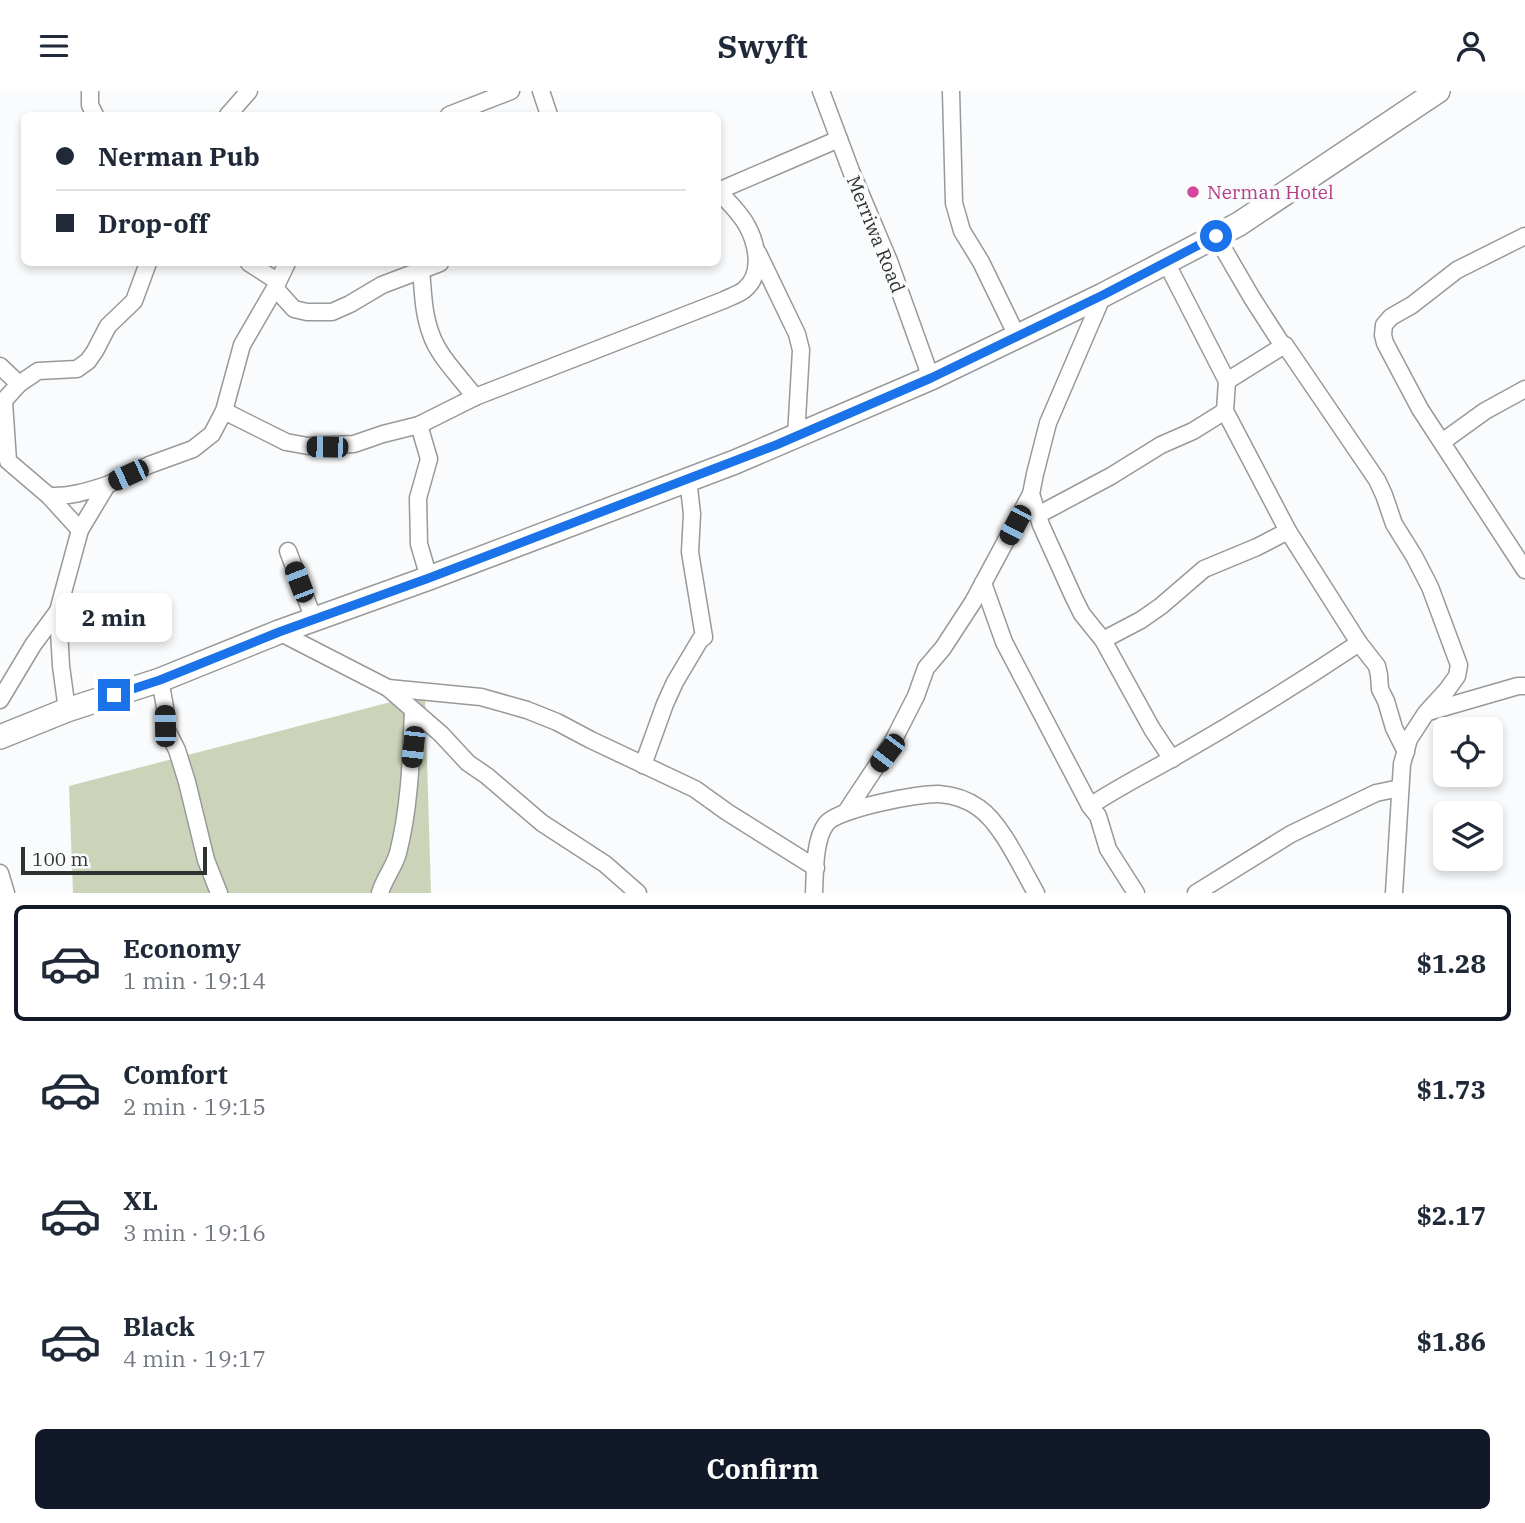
<!DOCTYPE html>
<meta charset="utf-8">
<style>
:root{--surface:#fff;--page:#f2f2f3;--text:#1f2937;--muted:#747a83;--line:#e0e1e3;--accent:#111827}
body{margin:0;font-family:"IBM Plex Serif",serif;background:var(--page);color:var(--text);height:100vh;display:flex;flex-direction:column;font-size:26px;white-space:nowrap}
*{box-sizing:border-box;margin:0}
p{font-size:23px;color:var(--muted)}
.icon{flex:none;width:38px;height:38px;fill:none;stroke:currentColor;stroke-width:2;stroke-linecap:round;stroke-linejoin:round}
.map{position:relative;height:802px;overflow:hidden}
.side{display:flex;flex-direction:column;background:var(--surface);flex:1}
.side>*{flex:none}
.guide{position:absolute;left:21px;top:21px;width:700px;height:154px;border-radius:10px;box-shadow:0 4px 10px #0003;display:grid;align-content:center;height:154px;padding:0 35px;background:var(--surface)}
.fabs{position:absolute;left:1433px;top:626px;display:grid;gap:14px}
.fabs a{display:grid;place-items:center;width:70px;height:70px;border-radius:10px;background:var(--surface);box-shadow:0 4px 10px #0003;font-size:35px}
.scale{position:absolute;left:21px;bottom:18px;width:186px;box-sizing:border-box;padding-left:7px;border:4px solid #303131;border-top:0;font-size:19px;line-height:24px;white-space:nowrap;color:#303131;-webkit-text-stroke:5px #fafbfc;paint-order:stroke}
.end{position:absolute;width:32px;height:32px;margin:-16px;border:9px solid #1a73e8;background:#fff;box-shadow:0 0 0 4px #fff}
.from{border-radius:50%}
.bubble{position:absolute;height:49px;border-radius:10px;background:var(--surface);box-shadow:0 4px 10px #0003;font-size:23px;font-weight:700;line-height:49px;text-align:center}
.car{position:absolute;width:21px;height:42px;margin:-21px -10px;border-radius:9px;box-shadow:0 0 5px 2px #0007;background:linear-gradient(#222 24%,#8ab4d8 0 40%,#222 0 76%,#8ab4d8 0 86%,#222 0)}
.guide b{display:flex;align-items:center;gap:24px;height:66px;font-size:26px}
.guide b+b{border-top:2px solid var(--line)}
.guide i{width:18px;height:18px;background:var(--text)}
ul{padding:12px 0 0;list-style:none}
li{display:flex;align-items:center;gap:21px;height:116px;margin:0 14px 10px;padding:0 21px;border:4px solid transparent;border-radius:10px}
li div{flex:1}
li b{display:block;font-size:26px}
li em{font-style:normal;font-weight:700}
li.active{border-color:var(--accent)}
li>.icon{width:63px;height:63px;stroke-width:1.5}
.action{display:flex;gap:14px;margin-top:auto;padding:14px 35px}
.action a{flex:1;height:80px;border-radius:10px;background:var(--accent);color:#fff;font-size:28px;font-weight:700;line-height:80px;text-align:center}
header{display:flex;justify-content:space-between;align-items:center;height:91px;padding:0 35px;background:var(--surface);font-size:32px;font-weight:700}
.map>svg:first-child{display:block}
.green{fill:#cbd4b9}
.lines{fill:none;stroke-linecap:round;stroke-linejoin:round}
.minor-casing{stroke:#98999a;stroke-width:19}
.highway-casing{stroke:#98999a;stroke-width:26}
.minor{stroke:#fff;stroke-width:16}
.highway{stroke:#fff;stroke-width:23}
.route{stroke:#1a73e8;stroke-width:9}
.hotel-dot{fill:#d1479c;stroke:#fafbfc;stroke-width:2.5}
.labels{text-anchor:middle;dominant-baseline:central;stroke-width:7;stroke-linejoin:round;paint-order:stroke}
.hotel-label{font-size:19px;fill:#b23c85;stroke:#fafbfc;text-anchor:start}
.street-label{font-size:19px;fill:#303131;stroke:#fafbfc}
</style>
<header><svg class="icon" aria-label="menu" viewBox="0 0 24 24"><path d="M4 6h16M4 12h16M4 18h16"/></svg>Swyft<svg class="icon" aria-label="person" viewBox="0 0 24 24"><circle cx="12" cy="8" r="4"/><path d="M4 21q1-7 8-7t8 7"/></svg></header>
<div class="map">
<svg width="1525" height="802" viewBox="0 0 1525 802">
<rect width="100%" height="100%" fill="#fafbfc"/>
<path class="green" d="M 425,602 L 431,802 L 73,802 L 69,695 Z"/>
<g class="lines">
<g class="minor-casing">
<g id="minor">
<path d="M 90,0 L 90,14 L 95,24"/>
<path d="M 541,0 L 549,24"/>
<path d="M 821,0 L 851,80 L 889,170 L 931,287"/>
<path d="M 951,0 L 954,112 L 962,140 L 981,171 L 1017,245"/>
<path d="M 228,24 L 249,0"/>
<path d="M 449,24 L 511,0"/>
<path d="M 718,100 L 839,48"/>
<path d="M 1216,145 L 1252,207 L 1283,255 L 1285,254 L 1377,389 L 1384,404 L 1394,433 L 1414,465 L 1430,496 L 1459,574 L 1457,585 L 1447,599 L 1426,622 L 1409,648 L 1402,673 L 1394,802"/>
<path d="M 1525,145 L 1457,179 L 1412,214 L 1391,226 L 1384,234 L 1383,244 L 1385,252 L 1420,318 L 1525,479"/>
<path d="M 758,162 L 797,243 L 801,259 L 796,346"/>
<path d="M 1166,171 L 1227,290 L 1225,320 L 1288,440 L 1359,552 L 1377,575 L 1379,584 L 1380,598 L 1386,610 L 1394,637 L 1406,661"/>
<path d="M 249,172 L 277,190"/>
<path d="M 421,178 C 423,200 423,222 431,243 C 438,265 461,287 475,306"/>
<path d="M 275,197 L 294,218 L 307,221 L 332,221 L 350,213 L 382,194 L 440,172"/>
<path d="M 1103,204 L 1048,332 L 1035,383 L 1031,403 L 1041,434 L 1074,507 L 1082,523 L 1103,549 L 1152,638 L 1172,668"/>
<path d="M 0,275 L 19,293"/>
<path d="M 1227,290 L 1283,255"/>
<path d="M 4,311 L 8,370 L 49,405 L 80,439"/>
<path d="M 0,314 L 19,293 L 38,280 L 77,278 L 88,270 L 95,260 L 108,235 L 134,210 L 148,172"/>
<path d="M 224,320 L 286,351 L 308,355 L 354,353 L 383,343 L 419,334 L 475,306 L 724,209 C 730,206 739,203 744,199 C 764,183 757,152 746,133 C 739,121 728,110 718,100"/>
<path d="M 419,334 L 429,368 L 418,407 L 419,453 L 429,487"/>
<path d="M 1442,351 L 1485,320 L 1525,298"/>
<path d="M 49,405 C 70,406 88,400 107,394"/>
<path d="M 1038,424 L 1111,385 L 1161,354 L 1193,340 L 1225,320"/>
<path d="M 288,460 L 314,529"/>
<path d="M 983,492 L 1004,551 L 1090,715"/>
<path d="M 279,541 L 388,597 L 481,606 L 527,619 L 557,631 L 591,649 L 695,698 L 727,721 L 816,777"/>
<path d="M 1103,549 L 1141,529 L 1161,515 L 1204,478 L 1257,456 L 1288,440"/>
<path d="M 160,589 L 165,616 L 165,635 L 177,659 L 187,691 L 206,769 L 219,802"/>
<path d="M 388,597 L 441,643 L 468,672 L 487,685 L 542,732 L 605,773 L 638,802"/>
<path d="M 0,609 L 33,554 L 58,520"/>
<path d="M 67,619 L 61,575 L 58,520 L 80,439 L 107,394 L 149,374 L 193,358 L 212,343 L 224,320 L 242,254 L 275,197 L 287,172"/>
<path d="M 1428,621 L 1518,595 L 1525,595"/>
<path d="M 643,674 L 665,613 L 675,591 L 700,549 L 704,546 L 690,461 L 692,423 L 688,388"/>
<path d="M 846,721 L 893,650 L 916,605 L 926,577 L 943,557 L 973,511 L 1031,403"/>
<path d="M 0,782 L 6,802"/>
<path d="M 380,802 C 384,788 394,776 398,762 C 410,715 411,667 413,619"/>
<path d="M 814,802 C 815,783 814,749 826,733 C 836,718 920,702 939,703 C 953,704 968,709 979,717 C 1002,733 1022,778 1036,802"/>
<path d="M 1136,802 L 1108,758 L 1098,725 L 1090,715 C 1117,697 1145,683 1173,667 C 1236,631 1299,592 1359,552"/>
<path d="M 1196,802 L 1291,743 L 1376,702 L 1400,697"/>
</g>
</g>
<g class="highway-casing">
<path id="highway" d="M 0,646 L 67,619 L 160,589 L 279,541 L 429,487 L 735,371 L 931,287 L 1103,204 L 1239,133 L 1438,0"/>
</g>
<use href="#minor" class="minor"/>
<use href="#highway" class="highway"/>
</g>
<g class="lines">
<path class="route" d="M 114,604 L 160,589 L 279,541 L 429,487 L 776,354 L 931,287 L 1103,204 L 1216,145"/>
</g>
<circle class="hotel-dot" cx="1193" cy="101" r="7"/>
<g class="labels">
<g class="hotel-label">
<text x="1207" y="101">Nerman Hotel</text>
</g>
<g class="street-label">
<text transform="translate(876 143) rotate(68)">Merriwa Road</text>
</g>
</g>
</svg>
<div class="fabs">
<a><svg class="icon" aria-label="locate" viewBox="0 0 24 24"><circle cx="12" cy="12" r="6"/><path d="M12 2v4M12 18v4M2 12h4M18 12h4"/></svg></a>
<a><svg class="icon" aria-label="layers" viewBox="0 0 24 24"><path d="M12 4l9 5-9 5-9-5zM3 14l9 5 9-5"/></svg></a>
</div>
<div class="scale">100 m</div>
<i class="end from" style="left:1216px;top:145px"></i>
<i class="end" style="left:114px;top:604px"></i>
<div class="bubble" style="left:56px;top:502px;width:116px">2 min</div>
<i class="car" style="left:327px;top:356px;rotate:271deg"></i>
<i class="car" style="left:128px;top:384px;rotate:245deg"></i>
<i class="car" style="left:1015px;top:434px;rotate:208deg"></i>
<i class="car" style="left:299px;top:491px;rotate:339deg"></i>
<i class="car" style="left:165px;top:635px;rotate:359deg"></i>
<i class="car" style="left:413px;top:656px;rotate:186deg"></i>
<i class="car" style="left:887px;top:662px;rotate:217deg"></i>
<div class="guide">
<b><i class="from"></i>Nerman Pub</b>
<b><i></i>Drop-off</b>
</div>
</div>
<section class="side">
<ul>
<li class="active"><svg class="icon" aria-label="car" viewBox="0 0 24 24"><path d="M5 17H2v-5l4-1 3-4h7l3 4 3 1v5h-3M9 17h6M6 11h13"/><circle cx="7" cy="17" r="2"/><circle cx="17" cy="17" r="2"/></svg><div><b>Economy</b><p>1 min · 19:14</p></div><em>$1.28</em></li>
<li><svg class="icon" aria-label="car" viewBox="0 0 24 24"><path d="M5 17H2v-5l4-1 3-4h7l3 4 3 1v5h-3M9 17h6M6 11h13"/><circle cx="7" cy="17" r="2"/><circle cx="17" cy="17" r="2"/></svg><div><b>Comfort</b><p>2 min · 19:15</p></div><em>$1.73</em></li>
<li><svg class="icon" aria-label="car" viewBox="0 0 24 24"><path d="M5 17H2v-5l4-1 3-4h7l3 4 3 1v5h-3M9 17h6M6 11h13"/><circle cx="7" cy="17" r="2"/><circle cx="17" cy="17" r="2"/></svg><div><b>XL</b><p>3 min · 19:16</p></div><em>$2.17</em></li>
<li><svg class="icon" aria-label="car" viewBox="0 0 24 24"><path d="M5 17H2v-5l4-1 3-4h7l3 4 3 1v5h-3M9 17h6M6 11h13"/><circle cx="7" cy="17" r="2"/><circle cx="17" cy="17" r="2"/></svg><div><b>Black</b><p>4 min · 19:17</p></div><em>$1.86</em></li>
</ul>
<div class="action"><a>Confirm</a></div>
</section>
